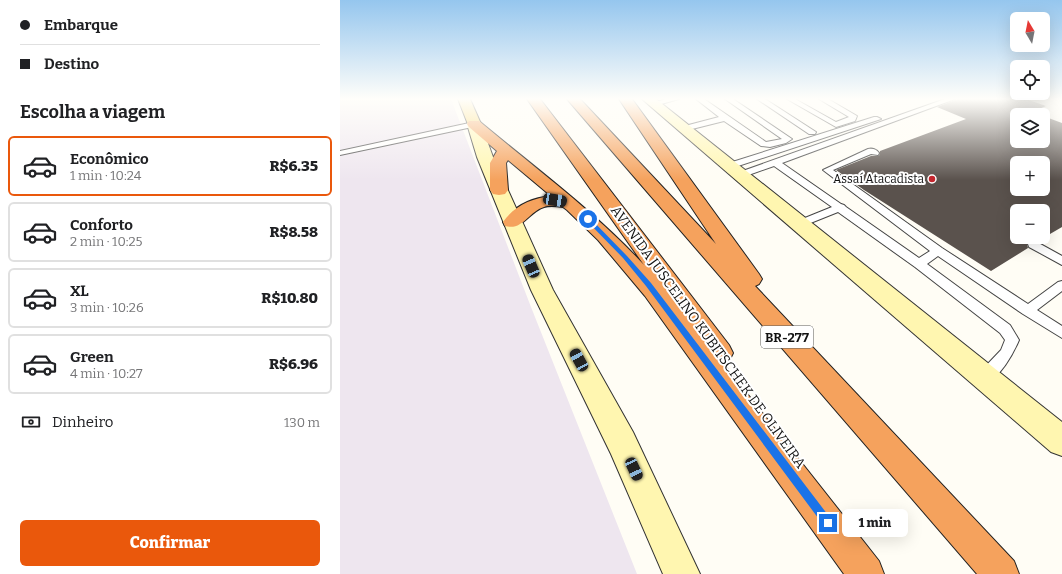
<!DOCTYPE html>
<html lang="pt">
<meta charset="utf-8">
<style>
:root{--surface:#fff;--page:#f6f6f6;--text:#202124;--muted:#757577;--line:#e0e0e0;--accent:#ea580c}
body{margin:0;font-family:Bitter,serif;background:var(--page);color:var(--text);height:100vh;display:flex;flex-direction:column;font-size:15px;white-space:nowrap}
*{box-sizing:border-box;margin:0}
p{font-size:13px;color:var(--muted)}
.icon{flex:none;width:22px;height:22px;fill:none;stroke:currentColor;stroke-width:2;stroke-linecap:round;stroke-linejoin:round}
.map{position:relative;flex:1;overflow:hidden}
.side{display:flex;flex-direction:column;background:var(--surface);width:340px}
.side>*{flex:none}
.guide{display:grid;align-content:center;height:88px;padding:0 20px;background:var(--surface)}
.needle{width:26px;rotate:350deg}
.controls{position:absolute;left:670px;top:12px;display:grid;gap:8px}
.controls a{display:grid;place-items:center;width:40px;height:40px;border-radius:6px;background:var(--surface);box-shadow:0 4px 16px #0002;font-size:20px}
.end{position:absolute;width:18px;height:18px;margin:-9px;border:5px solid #1a73e8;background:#fff;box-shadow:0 0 0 2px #fff}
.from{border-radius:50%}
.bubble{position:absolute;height:28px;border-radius:6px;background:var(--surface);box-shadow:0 4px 16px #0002;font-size:13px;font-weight:800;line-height:28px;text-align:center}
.car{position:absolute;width:12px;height:24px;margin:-12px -6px;border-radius:5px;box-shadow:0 0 3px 1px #0007;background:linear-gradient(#222 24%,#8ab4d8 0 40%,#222 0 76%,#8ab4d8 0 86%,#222 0)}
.guide b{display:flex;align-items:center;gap:14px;height:38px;font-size:15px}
.guide b+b{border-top:1px solid var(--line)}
.guide i{width:10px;height:10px;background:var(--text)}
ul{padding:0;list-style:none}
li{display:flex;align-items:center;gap:12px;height:60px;margin:0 8px 6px;padding:0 12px;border:2px solid var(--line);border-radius:6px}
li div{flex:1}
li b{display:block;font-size:15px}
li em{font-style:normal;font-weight:800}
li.on{border-color:var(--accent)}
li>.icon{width:36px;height:36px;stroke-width:1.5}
h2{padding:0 20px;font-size:18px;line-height:48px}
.pay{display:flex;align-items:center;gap:10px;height:44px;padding:0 20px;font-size:15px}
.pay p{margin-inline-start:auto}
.button{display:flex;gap:8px;margin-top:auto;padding:8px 20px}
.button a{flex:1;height:46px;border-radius:6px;background:var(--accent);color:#fff;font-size:16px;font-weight:800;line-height:46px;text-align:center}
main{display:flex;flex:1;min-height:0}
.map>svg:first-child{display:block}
.industrial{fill:#eee6ef}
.building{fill:#5a524d;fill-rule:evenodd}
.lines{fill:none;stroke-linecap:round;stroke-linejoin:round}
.lane-casing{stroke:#444;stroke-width:2}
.secondary-casing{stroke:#333;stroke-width:2}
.primary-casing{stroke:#222;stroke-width:2}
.highway-casing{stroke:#222;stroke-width:2}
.lane{fill:#fff;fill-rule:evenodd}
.secondary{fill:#fff6b0;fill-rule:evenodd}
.primary{fill:#f9d66b;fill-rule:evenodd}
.highway{fill:#f5a25d;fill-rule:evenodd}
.route{fill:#1a73e8}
.poi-dot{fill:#c4262e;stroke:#fff;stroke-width:1.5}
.labels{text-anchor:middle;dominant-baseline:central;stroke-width:4;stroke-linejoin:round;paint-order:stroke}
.far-poi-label{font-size:12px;fill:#111;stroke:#fff;text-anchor:end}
.shield{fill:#fff;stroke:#585858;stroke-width:1}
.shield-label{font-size:13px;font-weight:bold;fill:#111}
.street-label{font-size:14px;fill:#111;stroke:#fff}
</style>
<main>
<section class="side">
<div class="guide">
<b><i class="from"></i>Embarque</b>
<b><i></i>Destino</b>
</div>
<h2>Escolha a viagem</h2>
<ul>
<li class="on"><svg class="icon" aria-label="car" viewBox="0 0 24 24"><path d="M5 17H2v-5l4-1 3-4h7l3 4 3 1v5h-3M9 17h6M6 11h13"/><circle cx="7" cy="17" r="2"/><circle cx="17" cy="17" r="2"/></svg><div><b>Econômico</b><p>1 min · 10:24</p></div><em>R$6.35</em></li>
<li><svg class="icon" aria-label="car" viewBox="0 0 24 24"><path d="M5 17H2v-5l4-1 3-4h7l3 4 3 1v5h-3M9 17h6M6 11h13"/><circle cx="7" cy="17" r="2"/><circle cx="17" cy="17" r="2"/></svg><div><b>Conforto</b><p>2 min · 10:25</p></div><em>R$8.58</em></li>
<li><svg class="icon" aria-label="car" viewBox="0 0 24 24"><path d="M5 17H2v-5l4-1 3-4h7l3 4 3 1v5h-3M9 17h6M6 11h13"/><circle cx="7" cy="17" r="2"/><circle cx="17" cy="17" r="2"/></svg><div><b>XL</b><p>3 min · 10:26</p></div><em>R$10.80</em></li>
<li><svg class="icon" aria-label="car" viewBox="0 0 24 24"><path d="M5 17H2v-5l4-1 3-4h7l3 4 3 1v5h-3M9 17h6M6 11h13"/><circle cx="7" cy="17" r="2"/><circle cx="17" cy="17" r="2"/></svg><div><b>Green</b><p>4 min · 10:27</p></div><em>R$6.96</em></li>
</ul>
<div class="pay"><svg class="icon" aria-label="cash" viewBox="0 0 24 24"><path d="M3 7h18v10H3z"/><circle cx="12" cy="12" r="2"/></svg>Dinheiro<p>130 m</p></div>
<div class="button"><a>Confirmar</a></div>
</section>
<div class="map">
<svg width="722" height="574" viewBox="0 0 722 574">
<rect width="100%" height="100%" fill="#fffdf5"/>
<path class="industrial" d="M 0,99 L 111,99 L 191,307 L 297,574 L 0,574 Z"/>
<path class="building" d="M 618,99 L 686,99 L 706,106 L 692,112 L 699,115 L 677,115 L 677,141 L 703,141 L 703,116 L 722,123 L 722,227 L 698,241 L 694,239 L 689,240 L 687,244 L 688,248 L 651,271 L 524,190 L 496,170 L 531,156 L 539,156 L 540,151 L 626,119 L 597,107 ZM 677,163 L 703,163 L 703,189 L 677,189 ZM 677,211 L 703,211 L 703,237 L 677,237 Z"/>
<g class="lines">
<g class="lane-casing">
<g id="lane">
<path d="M 326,99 L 339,99 L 314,106 L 311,104 Z"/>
<path d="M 356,99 L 364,99 L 426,142 L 442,139 L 385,99 L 393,99 L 452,139 L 446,143 L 430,147 L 421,146 L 384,121 L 344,131 L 341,131 L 341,127 L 379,117 Z"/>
<path d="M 417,99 L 425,99 L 476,132 L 475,134 L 469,134 Z"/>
<path d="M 447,99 L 455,99 L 496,122 L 509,117 L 479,99 L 488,99 L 517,116 L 515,121 L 496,127 Z"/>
<path d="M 605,99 L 615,99 L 442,163 L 501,204 L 504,205 L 506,207 L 579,258 L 590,251 L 483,170 L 528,149 C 532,148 537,149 539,153 L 538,155 L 531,154 L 493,170 L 602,248 L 688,304 L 718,282 L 722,281 L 722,291 L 697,310 L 722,326 L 722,338 L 683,314 L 598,256 L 587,264 L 670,325 L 679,340 C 673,354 660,378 645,383 L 640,382 L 638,377 L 640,372 L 661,350 L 665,340 L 660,333 L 575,267 L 498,212 L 463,226 L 455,226 L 454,224 L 455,222 L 492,207 L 434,166 L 400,178 L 396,175 L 397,173 Z"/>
<path d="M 534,117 L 537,117 L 541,119 L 392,168 L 386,168 L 385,166 L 386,164 Z"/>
<path d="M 134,122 L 138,124 L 137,126 L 0,155 L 0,151 Z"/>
<path d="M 693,240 L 722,256 L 722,265 L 689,247 L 688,244 L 689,241 Z"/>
</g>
</g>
<g class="secondary-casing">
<g id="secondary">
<path d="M 302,99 L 316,99 L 722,422 L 722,456 L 711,452 Z"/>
<path d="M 134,120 L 139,121 L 141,124 L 153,157 L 213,290 L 293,432 L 360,574 L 323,574 L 271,454 L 191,290 L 137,157 L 127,124 L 129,121 Z"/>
</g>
</g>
<g class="primary-casing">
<path id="primary" d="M 118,99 L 130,99 L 141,124 L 139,127 L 129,127 Z"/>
</g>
<g class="highway-casing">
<g id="highway">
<path d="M 187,99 L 200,99 L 389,345 L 393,353 L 389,361 L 383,363 L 539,561 L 544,574 L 504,574 L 305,296 L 258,240 L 227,210 L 223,207 C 217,206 210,205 204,207 C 188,212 183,231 165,226 L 163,222 C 174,206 192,198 211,196 L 168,160 L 166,163 L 168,190 L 165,194 L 159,195 L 153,194 L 150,190 L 150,163 L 157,151 L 129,127 L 127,124 L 129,121 L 139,121 C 195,168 254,211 304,265 Z"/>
<path d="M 227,99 L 240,99 L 376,244 L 279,99 L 292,99 L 419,274 L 422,279 L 419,284 L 415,286 L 674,561 L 679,574 L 637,574 Z"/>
</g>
</g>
<use href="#lane" class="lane"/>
<use href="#secondary" class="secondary"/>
<use href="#primary" class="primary"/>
<use href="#highway" class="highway"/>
</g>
<linearGradient id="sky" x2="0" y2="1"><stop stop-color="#95c6ee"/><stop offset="0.55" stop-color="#fffefa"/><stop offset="1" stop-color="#fffefa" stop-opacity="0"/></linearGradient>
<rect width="722" height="180" fill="url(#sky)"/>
<path class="route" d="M 246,218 L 250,218 L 287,256 L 311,283 L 491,519 L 493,523 L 491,526 L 488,528 L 484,526 L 306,286 L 283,258 L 246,220 Z"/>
<circle class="poi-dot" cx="592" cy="179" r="4"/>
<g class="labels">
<g class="far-poi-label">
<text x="584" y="179">Assaí Atacadista</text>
</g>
<rect class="shield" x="421" y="326" width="52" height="22" rx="3"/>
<g class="shield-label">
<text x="447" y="337">BR-277</text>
</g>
<g class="street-label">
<text transform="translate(368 337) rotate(54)">AVENIDA JUSCELINO KUBITSCHEK DE OLIVEIRA</text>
</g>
</g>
</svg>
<div class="controls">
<a><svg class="needle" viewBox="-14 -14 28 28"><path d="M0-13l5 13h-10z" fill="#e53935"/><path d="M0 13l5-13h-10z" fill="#757577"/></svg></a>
<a><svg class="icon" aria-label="locate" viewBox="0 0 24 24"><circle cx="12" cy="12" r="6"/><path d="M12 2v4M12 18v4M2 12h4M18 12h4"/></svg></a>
<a><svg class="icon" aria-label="layers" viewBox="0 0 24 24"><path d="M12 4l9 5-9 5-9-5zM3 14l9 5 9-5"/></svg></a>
<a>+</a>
<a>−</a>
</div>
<i class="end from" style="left:248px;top:219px"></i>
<i class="end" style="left:488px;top:523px"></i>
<div class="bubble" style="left:502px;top:509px;width:66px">1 min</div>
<i class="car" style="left:215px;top:200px;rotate:99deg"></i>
<i class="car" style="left:191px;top:266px;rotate:337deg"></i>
<i class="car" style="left:239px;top:360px;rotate:331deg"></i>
<i class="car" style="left:294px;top:469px;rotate:155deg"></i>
</div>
</main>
